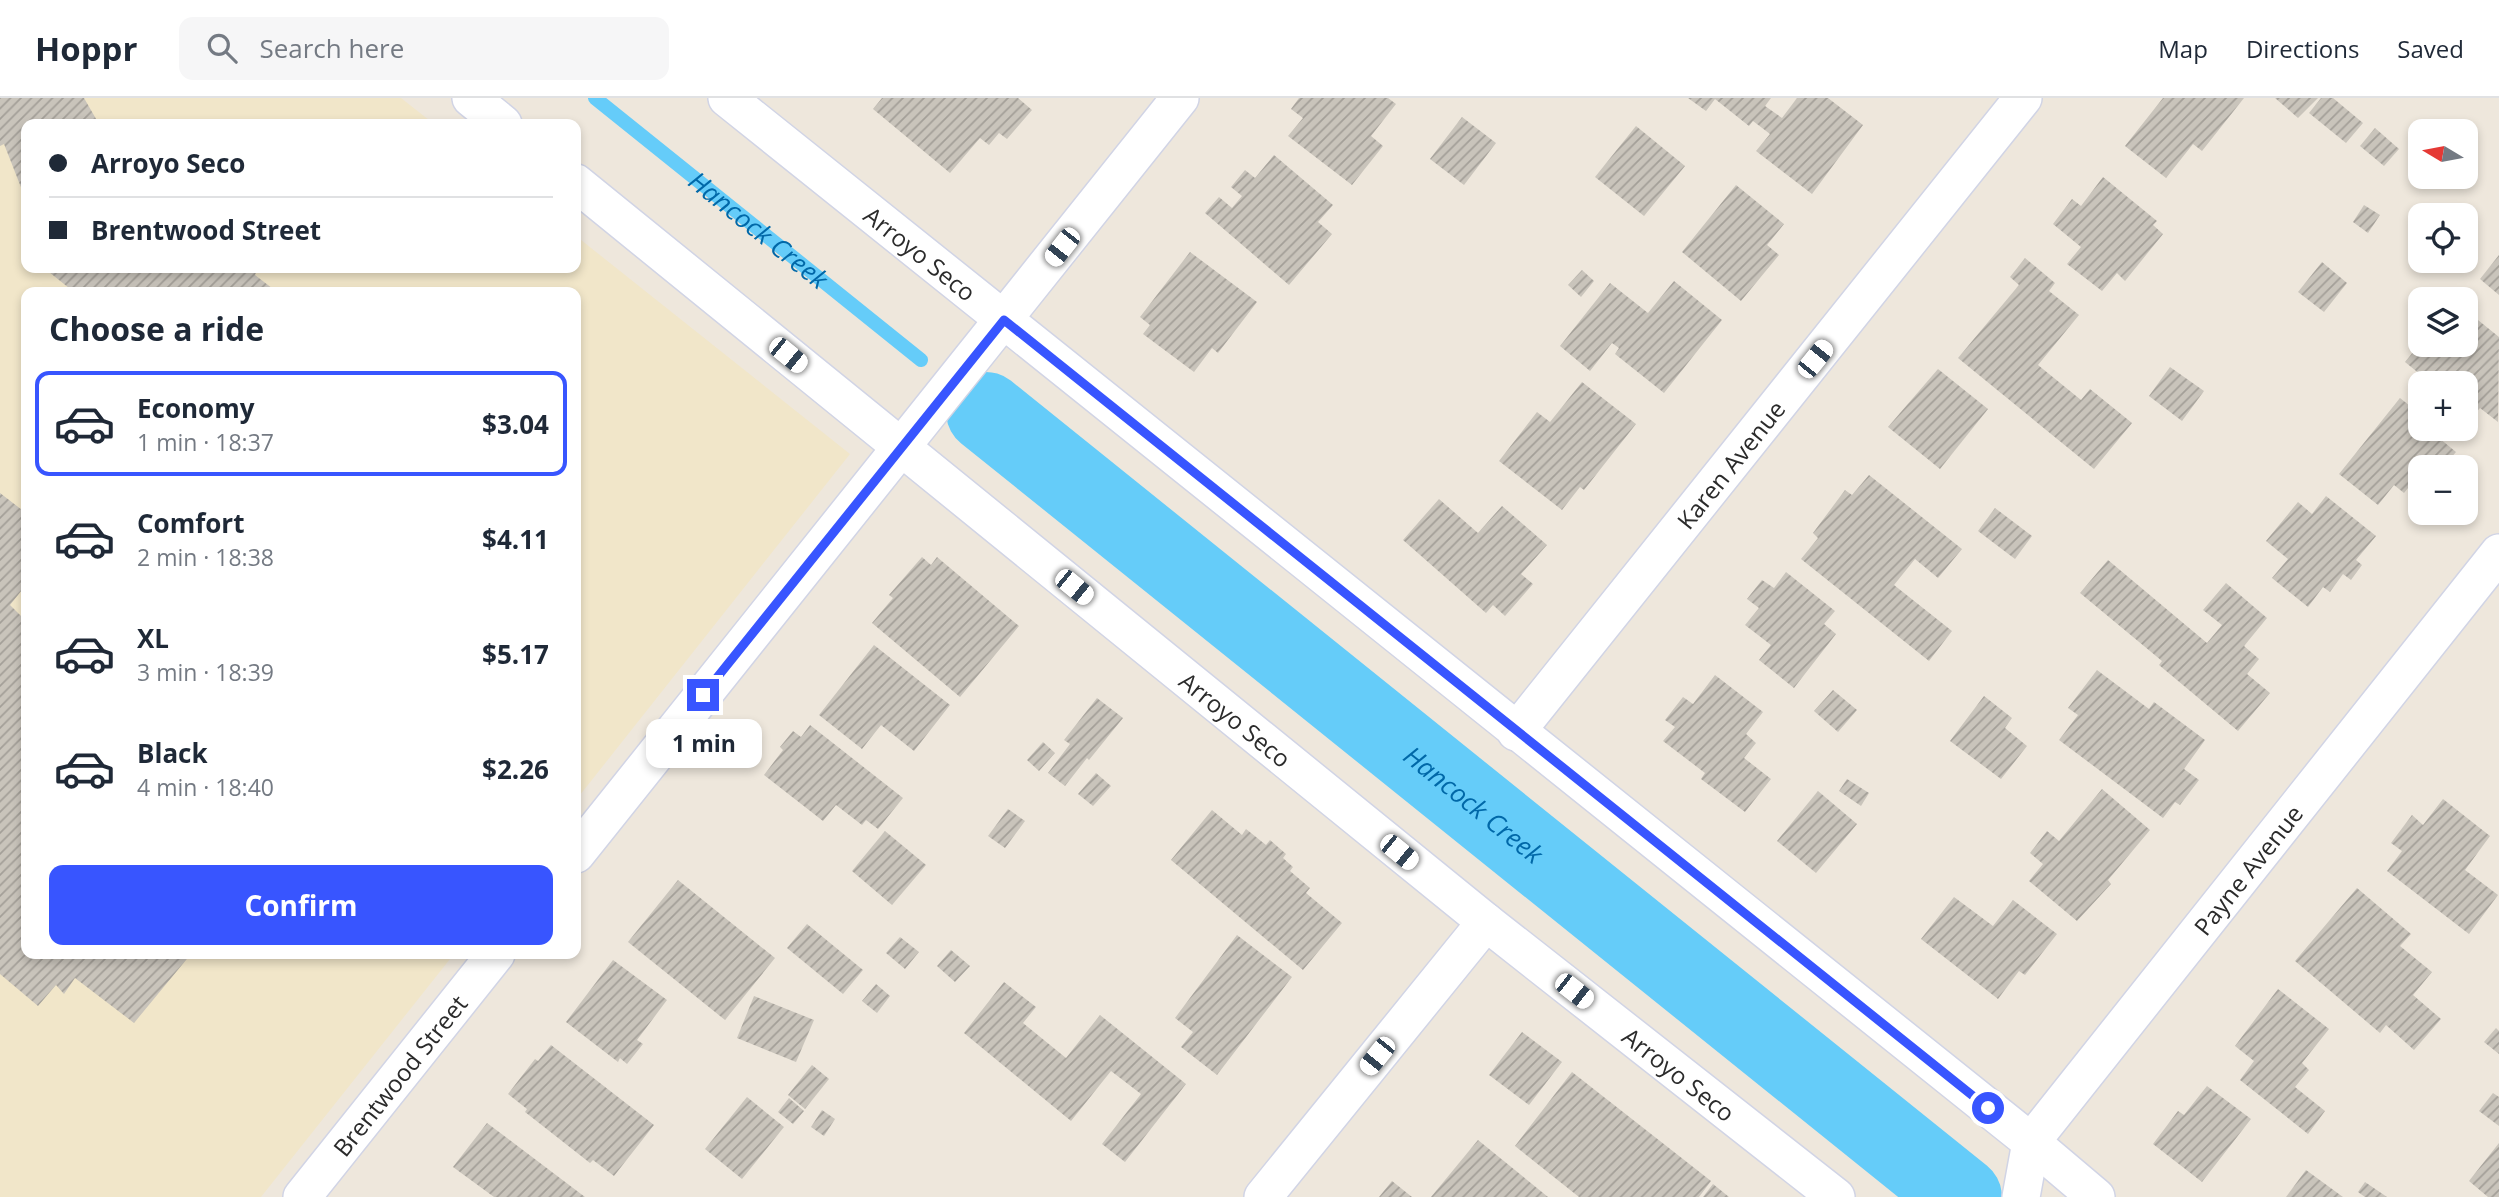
<!DOCTYPE html>
<meta charset="utf-8">
<style>
:root{--surface:#fff;--page:#f6f6f7;--text:#1f2937;--muted:#747a83;--line:#e0e1e3;--accent:#3855ff}
body{margin:0;font-family:"Open Sans",sans-serif;background:var(--page);color:var(--text);height:100vh;display:flex;flex-direction:column;font-size:26px;white-space:nowrap}
*{box-sizing:border-box;margin:0}
p{font-size:23px;color:var(--muted)}
.icon{flex:none;width:38px;height:38px;fill:none;stroke:currentColor;stroke-width:2;stroke-linecap:round;stroke-linejoin:round}
.map{position:relative;flex:1;overflow:hidden}
.side{position:absolute;left:21px;top:189px;width:560px;height:672px;display:flex;flex-direction:column;background:var(--surface);border-radius:14px;box-shadow:0 4px 10px #0003}
.side>*{flex:none}
.banner{position:absolute;left:21px;top:21px;width:560px;height:154px;border-radius:14px;box-shadow:0 4px 10px #0003;display:grid;align-content:center;height:154px;padding:0 28px;background:var(--surface)}
.needle{width:46px;rotate:280deg}
.controls{position:absolute;left:2408px;top:21px;display:grid;gap:14px}
.controls a{display:grid;place-items:center;width:70px;height:70px;border-radius:14px;background:var(--surface);box-shadow:0 4px 10px #0003;font-size:35px}
.end{position:absolute;width:32px;height:32px;margin:-16px;border:9px solid #3855ff;background:#fff;box-shadow:0 0 0 4px #fff}
.from{border-radius:50%}
.bubble{position:absolute;height:49px;border-radius:14px;background:var(--surface);box-shadow:0 4px 10px #0003;font-size:23px;font-weight:700;line-height:49px;text-align:center}
.car{position:absolute;width:21px;height:42px;margin:-21px -10px;border-radius:9px;box-shadow:0 0 5px 2px #0007;background:linear-gradient(#fff 24%,#345 0 40%,#fff 0 76%,#345 0 86%,#fff 0)}
.banner b{display:flex;align-items:center;gap:24px;height:66px;font-size:26px}
.banner b+b{border-top:2px solid var(--line)}
.banner i{width:18px;height:18px;background:var(--text)}
ul{padding:0;list-style:none}
li{display:flex;align-items:center;gap:21px;height:105px;margin:0 14px 10px;padding:0 14px;border:4px solid transparent;border-radius:14px}
li div{flex:1}
li b{display:block;font-size:26px}
li em{font-style:normal;font-weight:700}
li.current{border-color:var(--accent)}
li>.icon{width:63px;height:63px;stroke-width:1.5}
h2{padding:0 28px;font-size:32px;line-height:84px}
.action{display:flex;gap:14px;margin-top:auto;padding:14px 28px}
.action a{flex:1;height:80px;border-radius:14px;background:var(--accent);color:#fff;font-size:28px;font-weight:700;line-height:80px;text-align:center}
header{display:flex;align-items:center;gap:42px;box-sizing:border-box;height:98px;padding:0 35px;background:var(--surface);border-bottom:2px solid var(--line)}
header strong{font-size:33px}
nav{display:flex;gap:38px;margin-inline-start:auto;font-size:24px}
.search{width:490px;height:63px;background:var(--page);display:flex;align-items:center;gap:18px;box-sizing:border-box;padding:0 24px;border-radius:14px;color:var(--muted);font-size:26px}
.map>svg:first-child{display:block}
.education{fill:#f1e6c9}
.lines{fill:none;stroke-linecap:round;stroke-linejoin:round}
.stream{stroke:#65ccf9;stroke-width:14}
.river{stroke:#65ccf9;stroke-width:80}
.building{fill:url(#building-hatch)}
.minor-casing{stroke:#d1d4e5;stroke-width:40}
.minor{stroke:#fff;stroke-width:37}
.route{stroke:#3855ff;stroke-width:9}
.labels{text-anchor:middle;dominant-baseline:central;stroke-width:5;stroke-linejoin:round;paint-order:stroke}
.street-label{font-size:24px;fill:#2b2b2b;stroke:#fff}
.water-label{font-size:26px;font-style:italic;fill:#0168a8;stroke:#fff}
</style>
<header>
<strong>Hoppr</strong>
<div class="search"><svg class="icon" aria-label="search" viewBox="0 0 24 24"><circle cx="10" cy="10" r="6"/><path d="M15 15l6 6"/></svg>Search here</div>
<nav><a>Map</a><a>Directions</a><a>Saved</a></nav>
</header>
<div class="map">
<svg width="2499" height="1099" viewBox="0 0 2499 1099">
<defs>
<pattern id="building-hatch" width="6" height="6" patternUnits="userSpaceOnUse" patternTransform="scale(1.75)"><rect width="6" height="6" fill="#c9c4bb"/><path d="M-1 1l2-2M0 6l6-6M5 7l2-2" fill="none" stroke="#a39f98"/></pattern>
</defs>
<rect width="100%" height="100%" fill="#eee7dc"/>
<path class="education" d="M 0,0 L 401,0 L 434,26 L 26,26 L 26,170 L 576,170 L 576,138 L 850,356 L 576,702 L 576,194 L 26,194 L 26,856 L 454,856 L 261,1099 L 0,1099 Z"/>
<g class="lines">
<path class="stream" id="s1" d="M 595,0 L 921,262"/>
<path class="river" id="s2" d="M 986,314 L 1962,1099"/>
</g>
<g class="building">
<path d="M 0,0 L 84,0 L 99,26 L 26,26 L 26,102 L 4,46 L 0,48 Z"/>
<path d="M 882,0 L 1018,0 L 1032,12 L 1007,41 L 999,35 L 989,47 L 980,40 L 950,75 L 873,11 Z"/>
<path d="M 1299,0 L 1388,0 L 1396,6 L 1371,38 L 1383,48 L 1352,87 L 1288,38 L 1303,20 L 1291,11 Z"/>
<path d="M 1688,0 L 1771,0 L 1765,8 L 1782,20 L 1797,0 L 1828,0 L 1863,27 L 1812,96 L 1756,53 L 1770,36 L 1753,23 L 1749,28 L 1715,1 L 1706,13 Z"/>
<path d="M 2163,0 L 2244,0 L 2202,53 L 2193,46 L 2166,80 L 2125,48 Z"/>
<path d="M 2275,0 L 2318,0 L 2298,20 Z"/>
<path d="M 2321,0 L 2333,0 L 2363,25 L 2346,45 L 2309,15 Z"/>
<path d="M 1462,19 L 1496,45 L 1464,87 L 1430,61 Z"/>
<path d="M 1636,28 L 1685,68 L 1644,118 L 1595,79 Z"/>
<path d="M 2375,30 L 2399,51 L 2384,68 L 2360,48 Z"/>
<path d="M 1274,57 L 1333,107 L 1318,124 L 1332,136 L 1289,187 L 1205,115 L 1219,99 L 1232,110 L 1242,98 L 1231,89 L 1245,72 L 1255,80 Z"/>
<path d="M 2103,79 L 2157,123 L 2153,127 L 2163,136 L 2125,183 L 2117,175 L 2102,193 L 2067,166 L 2081,149 L 2053,126 L 2072,101 L 2081,108 Z"/>
<path d="M 1736,87 L 1784,126 L 1767,147 L 1779,157 L 1741,203 L 1682,154 Z"/>
<path d="M 2364,107 L 2380,117 L 2368,135 L 2353,124 Z"/>
<path d="M 1190,154 L 1257,204 L 1218,255 L 1212,250 L 1194,274 L 1143,236 L 1150,227 L 1140,219 Z"/>
<path d="M 2499,157 L 2499,197 L 2480,181 Z"/>
<path d="M 2025,160 L 2055,185 L 2049,193 L 2079,217 L 2038,267 L 2081,302 L 2090,291 L 2132,325 L 2094,371 L 1958,260 L 2019,187 L 2010,179 Z"/>
<path d="M 2322,164 L 2347,185 L 2324,214 L 2298,194 Z"/>
<path d="M 44,170 L 258,170 L 255,177 L 277,194 L 74,194 Z"/>
<path d="M 1582,172 L 1594,183 L 1581,199 L 1568,187 Z"/>
<path d="M 1674,183 L 1722,222 L 1664,295 L 1615,256 L 1619,250 L 1612,245 L 1590,273 L 1560,248 L 1610,185 L 1648,215 Z"/>
<path d="M 2473,218 L 2499,239 L 2498,324 L 2480,310 L 2466,326 L 2466,285 L 2420,285 L 2420,287 L 2416,283 L 2421,277 L 2405,264 L 2419,247 L 2466,247 L 2466,226 Z"/>
<path d="M 2170,269 L 2204,293 L 2182,323 L 2149,298 Z"/>
<path d="M 1938,271 L 1988,311 L 1940,371 L 1888,329 Z"/>
<path d="M 1582,284 L 1636,326 L 1584,392 L 1580,389 L 1562,412 L 1499,363 L 1537,314 L 1550,324 Z"/>
<path d="M 2400,300 L 2420,316 L 2420,331 L 2428,331 L 2456,354 L 2443,369 L 2420,369 L 2420,375 L 2404,395 L 2394,387 L 2378,407 L 2339,376 Z"/>
<path d="M 1869,377 L 1962,451 L 1938,480 L 1915,461 L 1894,487 L 1952,533 L 1929,563 L 1801,461 L 1818,440 L 1813,435 L 1845,392 L 1852,397 Z"/>
<path d="M 0,395 L 26,415 L 26,487 L 10,507 L 26,523 L 26,856 L 191,856 L 134,925 L 75,880 L 64,896 L 56,887 L 38,908 L 0,876 Z"/>
<path d="M 2326,398 L 2376,438 L 2356,462 L 2362,467 L 2351,482 L 2343,476 L 2330,494 L 2323,489 L 2308,509 L 2272,480 L 2288,461 L 2266,443 L 2298,404 L 2312,416 Z"/>
<path d="M 1439,401 L 1478,435 L 1502,408 L 1547,447 L 1521,476 L 1533,486 L 1505,518 L 1493,507 L 1486,515 L 1403,442 Z"/>
<path d="M 1995,410 L 2032,438 L 2015,461 L 1978,433 Z"/>
<path d="M 922,459 L 931,467 L 937,459 L 1019,528 L 960,599 L 872,525 L 893,500 L 889,497 Z"/>
<path d="M 2108,462 L 2207,545 L 2222,527 L 2203,512 L 2226,485 L 2267,520 L 2244,548 L 2259,561 L 2247,576 L 2270,595 L 2238,633 L 2159,567 L 2162,563 L 2080,495 Z"/>
<path d="M 1786,474 L 1835,513 L 1824,526 L 1836,536 L 1794,590 L 1759,562 L 1771,547 L 1745,527 L 1759,510 L 1747,501 L 1762,482 L 1774,490 Z"/>
<path d="M 874,547 L 950,607 L 914,653 L 881,627 L 862,651 L 819,617 Z"/>
<path d="M 2097,572 L 2149,611 L 2154,604 L 2205,642 L 2184,671 L 2199,682 L 2180,707 L 2175,704 L 2163,720 L 2059,642 L 2078,617 L 2068,610 Z"/>
<path d="M 1715,577 L 1763,614 L 1746,636 L 1756,645 L 1744,660 L 1771,681 L 1745,714 L 1701,681 L 1705,675 L 1663,643 L 1675,629 L 1665,622 L 1683,599 L 1693,606 Z"/>
<path d="M 1833,592 L 1857,612 L 1838,634 L 1814,613 Z"/>
<path d="M 1984,598 L 2012,620 L 2005,630 L 2027,648 L 2001,681 L 1950,643 Z"/>
<path d="M 1097,600 L 1123,620 L 1089,662 L 1087,660 L 1065,688 L 1048,675 L 1070,646 L 1064,642 Z"/>
<path d="M 810,627 L 903,700 L 878,731 L 866,722 L 862,727 L 836,707 L 823,723 L 764,677 L 783,652 L 780,649 L 793,633 L 801,639 Z"/>
<path d="M 1043,644 L 1055,655 L 1039,673 L 1027,662 Z"/>
<path d="M 1096,675 L 1111,688 L 1093,708 L 1078,696 Z"/>
<path d="M 1847,681 L 1869,695 L 1861,708 L 1839,693 Z"/>
<path d="M 2102,691 L 2150,732 L 2108,782 L 2111,786 L 2077,823 L 2029,783 L 2043,766 L 2030,755 L 2047,733 L 2059,743 Z"/>
<path d="M 1818,693 L 1857,726 L 1816,775 L 1777,743 Z"/>
<path d="M 2443,701 L 2490,738 L 2465,772 L 2498,797 L 2469,836 L 2387,773 L 2402,753 L 2391,745 L 2412,717 L 2423,727 Z"/>
<path d="M 1008,711 L 1025,723 L 1005,750 L 988,738 Z"/>
<path d="M 1212,712 L 1242,737 L 1246,731 L 1266,747 L 1270,742 L 1286,756 L 1283,760 L 1293,769 L 1290,773 L 1310,790 L 1306,795 L 1342,825 L 1303,872 L 1171,762 Z"/>
<path d="M 885,733 L 926,767 L 892,807 L 852,773 Z"/>
<path d="M 678,782 L 775,860 L 725,922 L 628,844 Z"/>
<path d="M 2357,790 L 2411,836 L 2400,848 L 2432,874 L 2413,897 L 2441,921 L 2414,952 L 2386,927 L 2380,935 L 2295,863 Z"/>
<path d="M 1954,799 L 1993,828 L 2013,802 L 2057,836 L 2025,877 L 2019,873 L 1998,901 L 1921,841 Z"/>
<path d="M 807,826 L 863,872 L 843,896 L 787,850 Z"/>
<path d="M 1237,837 L 1292,879 L 1217,977 L 1181,949 L 1193,934 L 1175,920 Z"/>
<path d="M 900,839 L 919,854 L 905,871 L 886,855 Z"/>
<path d="M 951,852 L 970,868 L 955,884 L 937,868 Z"/>
<path d="M 613,862 L 667,902 L 637,942 L 643,946 L 627,966 L 620,960 L 618,964 L 566,924 Z"/>
<path d="M 1004,884 L 1036,909 L 1023,925 L 1066,960 L 1100,917 L 1186,986 L 1125,1064 L 1102,1046 L 1141,996 L 1111,973 L 1071,1023 L 964,935 Z"/>
<path d="M 876,886 L 890,898 L 877,915 L 862,903 Z"/>
<path d="M 2278,891 L 2329,931 L 2302,965 L 2309,972 L 2295,989 L 2325,1013 L 2308,1036 L 2240,982 L 2254,963 L 2235,948 Z"/>
<path d="M 754,898 L 814,922 L 796,964 L 737,940 Z"/>
<path d="M 2496,930 L 2499,933 L 2499,956 L 2484,944 Z"/>
<path d="M 1522,934 L 1562,964 L 1529,1007 L 1489,977 Z"/>
<path d="M 551,947 L 654,1027 L 614,1078 L 593,1062 L 590,1065 L 525,1014 L 527,1011 L 508,996 L 535,961 L 538,963 Z"/>
<path d="M 812,967 L 829,981 L 805,1011 L 788,997 Z"/>
<path d="M 1572,974 L 1711,1083 L 1699,1099 L 1579,1099 L 1515,1048 Z"/>
<path d="M 2207,988 L 2251,1021 L 2202,1084 L 2153,1046 L 2178,1013 L 2184,1017 Z"/>
<path d="M 2493,995 L 2499,999 L 2499,1028 L 2479,1013 Z"/>
<path d="M 747,999 L 784,1029 L 742,1081 L 705,1051 Z"/>
<path d="M 789,1000 L 804,1013 L 793,1026 L 778,1014 Z"/>
<path d="M 822,1012 L 835,1021 L 824,1038 L 811,1029 Z"/>
<path d="M 487,1025 L 585,1099 L 494,1099 L 453,1069 Z"/>
<path d="M 1478,1042 L 1548,1099 L 1431,1099 Z"/>
<path d="M 2499,1045 L 2499,1099 L 2488,1099 L 2469,1083 Z"/>
<path d="M 2306,1072 L 2343,1099 L 2286,1099 Z"/>
<path d="M 1392,1083 L 1412,1099 L 1379,1099 Z"/>
<path d="M 2365,1084 L 2387,1099 L 2365,1099 L 2358,1094 Z"/>
<path d="M 1713,1086 L 1729,1099 L 1703,1099 Z"/>
</g>
<g class="lines">
<g class="minor-casing">
<g id="minor">
<path d="M 471,0 L 503,26"/>
<path id="s3" d="M 727,0 L 2031,1044 L 2096,1099"/>
<path id="s4" d="M 576,85 L 1486,824 L 1836,1099"/>
<path id="s5" d="M 1516,634 L 2023,0"/>
<path d="M 576,756 L 1180,0"/>
<path id="s6" d="M 302,1099 L 496,856"/>
<path d="M 1263,1099 L 1486,824"/>
<path id="s7" d="M 2021,1099 L 2031,1044 L 2499,455"/>
</g>
</g>
<use href="#minor" class="minor"/>
</g>
<g class="lines">
<path class="route" d="M 703,597 L 1004,222 L 1988,1010"/>
</g>
<g class="labels">
<g class="street-label">
<text stroke="none"><textPath href="#s3" startOffset="248">Arroyo Seco</textPath></text>
<text stroke="none"><textPath href="#s5" startOffset="343">Karen Avenue</textPath></text>
<text stroke="none"><textPath href="#s4" startOffset="850">Arroyo Seco</textPath></text>
<text stroke="none"><textPath href="#s7" startOffset="404">Payne Avenue</textPath></text>
<text stroke="none"><textPath href="#s4" startOffset="1418">Arroyo Seco</textPath></text>
<text stroke="none"><textPath href="#s6" startOffset="156">Brentwood Street</textPath></text>
</g>
<g class="water-label">
<text stroke="none"><textPath href="#s1" startOffset="210">Hancock Creek</textPath></text>
<text stroke="none"><textPath href="#s2" startOffset="626">Hancock Creek</textPath></text>
</g>
</g>
</svg>
<div class="controls">
<a><svg class="needle" viewBox="-14 -14 28 28"><path d="M0-13l5 13h-10z" fill="#e53935"/><path d="M0 13l5-13h-10z" fill="#747a83"/></svg></a>
<a><svg class="icon" aria-label="locate" viewBox="0 0 24 24"><circle cx="12" cy="12" r="6"/><path d="M12 2v4M12 18v4M2 12h4M18 12h4"/></svg></a>
<a><svg class="icon" aria-label="layers" viewBox="0 0 24 24"><path d="M12 4l9 5-9 5-9-5zM3 14l9 5 9-5"/></svg></a>
<a>+</a>
<a>−</a>
</div>
<i class="end from" style="left:1988px;top:1010px"></i>
<i class="end" style="left:703px;top:597px"></i>
<div class="bubble" style="left:646px;top:621px;width:116px">1 min</div>
<i class="car" style="left:1062px;top:149px;rotate:218deg"></i>
<i class="car" style="left:788px;top:257px;rotate:129deg"></i>
<i class="car" style="left:1815px;top:261px;rotate:39deg"></i>
<i class="car" style="left:1074px;top:489px;rotate:129deg"></i>
<i class="car" style="left:1399px;top:754px;rotate:129deg"></i>
<i class="car" style="left:1574px;top:893px;rotate:128deg"></i>
<i class="car" style="left:1377px;top:958px;rotate:219deg"></i>
<div class="banner">
<b><i class="from"></i>Arroyo Seco</b>
<b><i></i>Brentwood Street</b>
</div>
<section class="side">
<h2>Choose a ride</h2>
<ul>
<li class="current"><svg class="icon" aria-label="car" viewBox="0 0 24 24"><path d="M5 17H2v-5l4-1 3-4h7l3 4 3 1v5h-3M9 17h6M6 11h13"/><circle cx="7" cy="17" r="2"/><circle cx="17" cy="17" r="2"/></svg><div><b>Economy</b><p>1 min · 18:37</p></div><em>$3.04</em></li>
<li><svg class="icon" aria-label="car" viewBox="0 0 24 24"><path d="M5 17H2v-5l4-1 3-4h7l3 4 3 1v5h-3M9 17h6M6 11h13"/><circle cx="7" cy="17" r="2"/><circle cx="17" cy="17" r="2"/></svg><div><b>Comfort</b><p>2 min · 18:38</p></div><em>$4.11</em></li>
<li><svg class="icon" aria-label="car" viewBox="0 0 24 24"><path d="M5 17H2v-5l4-1 3-4h7l3 4 3 1v5h-3M9 17h6M6 11h13"/><circle cx="7" cy="17" r="2"/><circle cx="17" cy="17" r="2"/></svg><div><b>XL</b><p>3 min · 18:39</p></div><em>$5.17</em></li>
<li><svg class="icon" aria-label="car" viewBox="0 0 24 24"><path d="M5 17H2v-5l4-1 3-4h7l3 4 3 1v5h-3M9 17h6M6 11h13"/><circle cx="7" cy="17" r="2"/><circle cx="17" cy="17" r="2"/></svg><div><b>Black</b><p>4 min · 18:40</p></div><em>$2.26</em></li>
</ul>
<div class="action"><a>Confirm</a></div>
</section>
</div>
